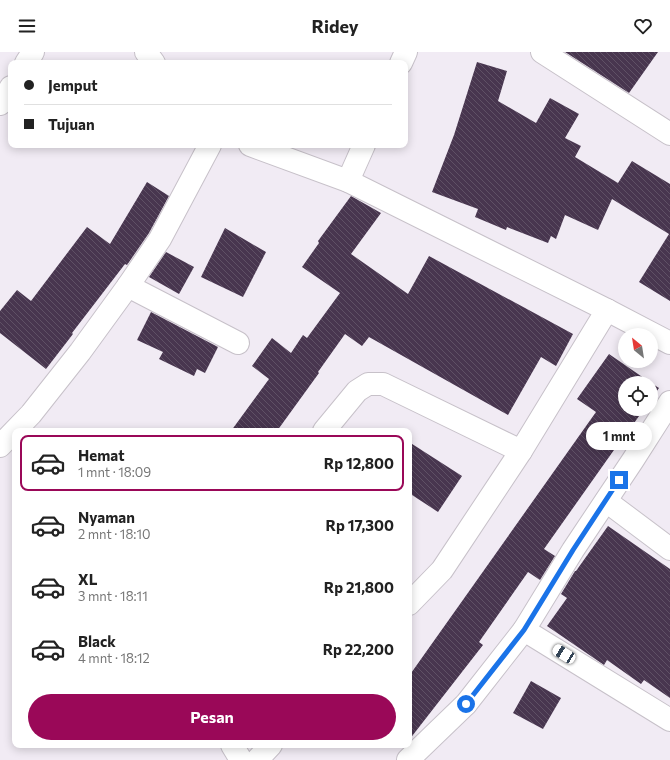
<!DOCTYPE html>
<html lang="id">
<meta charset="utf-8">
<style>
:root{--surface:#fff;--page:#f2f2f2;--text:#222;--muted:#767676;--line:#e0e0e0;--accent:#9a0858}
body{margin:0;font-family:Commissioner,sans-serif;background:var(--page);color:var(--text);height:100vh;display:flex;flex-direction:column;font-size:15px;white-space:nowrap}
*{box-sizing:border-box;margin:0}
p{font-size:13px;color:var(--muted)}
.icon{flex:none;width:22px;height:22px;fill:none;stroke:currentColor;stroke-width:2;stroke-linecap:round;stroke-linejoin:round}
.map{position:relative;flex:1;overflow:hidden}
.details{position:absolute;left:12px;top:376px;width:400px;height:320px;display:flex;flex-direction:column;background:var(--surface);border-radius:8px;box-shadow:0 2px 10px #0003}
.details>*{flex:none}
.top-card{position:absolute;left:8px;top:8px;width:400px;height:88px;border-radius:8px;box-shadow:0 2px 10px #0003;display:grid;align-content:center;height:88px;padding:0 16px;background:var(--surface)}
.needle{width:26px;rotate:330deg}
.controls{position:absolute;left:618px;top:276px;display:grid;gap:8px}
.controls a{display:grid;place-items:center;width:40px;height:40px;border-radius:50%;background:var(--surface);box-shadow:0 2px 10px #0003;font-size:20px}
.end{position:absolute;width:18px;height:18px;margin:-9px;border:5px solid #1a73e8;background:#fff;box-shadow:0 0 0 2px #fff}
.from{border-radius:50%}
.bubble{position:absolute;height:28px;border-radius:14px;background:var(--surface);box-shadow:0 2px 10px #0003;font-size:13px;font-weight:700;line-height:28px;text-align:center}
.car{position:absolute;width:12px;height:24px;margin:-12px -6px;border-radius:5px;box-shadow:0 0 3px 1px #0007;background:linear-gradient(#fff 24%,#345 0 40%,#fff 0 76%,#345 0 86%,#fff 0)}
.top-card b{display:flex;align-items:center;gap:14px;height:38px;font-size:15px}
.top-card b+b{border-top:1px solid var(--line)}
.top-card i{width:10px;height:10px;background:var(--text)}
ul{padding:7px 0 0;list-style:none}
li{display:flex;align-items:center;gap:12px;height:56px;margin:0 8px 6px;padding:0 8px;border:2px solid transparent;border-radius:8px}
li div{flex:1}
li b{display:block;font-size:15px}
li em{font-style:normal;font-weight:700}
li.on{border-color:var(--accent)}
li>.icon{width:36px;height:36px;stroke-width:1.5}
.cta{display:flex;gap:8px;margin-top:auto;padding:8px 16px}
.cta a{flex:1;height:46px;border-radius:24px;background:var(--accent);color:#fff;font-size:16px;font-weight:700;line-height:46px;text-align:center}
header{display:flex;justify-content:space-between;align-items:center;height:52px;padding:0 16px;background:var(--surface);font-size:18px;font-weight:700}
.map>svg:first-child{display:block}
.building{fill:url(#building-back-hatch)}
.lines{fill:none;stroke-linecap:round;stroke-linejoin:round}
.minor-casing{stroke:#c7c1c9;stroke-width:24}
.minor{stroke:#fff;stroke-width:22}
.route{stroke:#1a73e8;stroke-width:5}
</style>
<header><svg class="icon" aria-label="menu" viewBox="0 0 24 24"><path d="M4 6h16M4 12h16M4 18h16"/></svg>Ridey<svg class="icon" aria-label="heart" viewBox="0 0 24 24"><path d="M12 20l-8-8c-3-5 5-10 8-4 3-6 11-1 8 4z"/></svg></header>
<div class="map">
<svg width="670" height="708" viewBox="0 0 670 708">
<defs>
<pattern id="building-back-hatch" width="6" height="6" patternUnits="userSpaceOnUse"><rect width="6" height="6" fill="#48364f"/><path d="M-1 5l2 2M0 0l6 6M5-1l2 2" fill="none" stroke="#5f5165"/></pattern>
</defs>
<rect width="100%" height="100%" fill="#f1ebf4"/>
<g class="building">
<path d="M 565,0 L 658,0 L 629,41 Z"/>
<path d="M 477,10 L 507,19 L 498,49 L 536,71 L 550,46 L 579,62 L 565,86 L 581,94 L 575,105 L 618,131 L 632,109 L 670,132 L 670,249 L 639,230 L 669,182 L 612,147 L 598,178 L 565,163 L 556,187 L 551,184 L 548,191 L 507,175 L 506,178 L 475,165 L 478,157 L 432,140 L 454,83 Z"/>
<path d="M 147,130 L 169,144 L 149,181 L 127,213 L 125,212 L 72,281 L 73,282 L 46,317 L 0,281 L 0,259 L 17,238 L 31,249 L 87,175 L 110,192 Z"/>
<path d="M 351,144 L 381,161 L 351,202 L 408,242 L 429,204 L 573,282 L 556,314 L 541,305 L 508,363 L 369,285 L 362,294 L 345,282 L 318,320 L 319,321 L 277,379 L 231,379 L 269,327 L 252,314 L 272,286 L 291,301 L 303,283 L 307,286 L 340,241 L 302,215 L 319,191 L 318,189 Z"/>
<path d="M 225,176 L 266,200 L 243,245 L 201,225 Z"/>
<path d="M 166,200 L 194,215 L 179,242 L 149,225 Z"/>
<path d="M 151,260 L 218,295 L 205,321 L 197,317 L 194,324 L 159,307 L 163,300 L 137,288 Z"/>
<path d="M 609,302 L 651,331 L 625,331 L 625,357 L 644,357 L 627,381 L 626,381 L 544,497 L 555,504 L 540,528 L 528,520 L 479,590 L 483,593 L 409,688 L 409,624 L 596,360 L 577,347 Z"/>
<path d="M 651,331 L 659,336 L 651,347 Z"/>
<path d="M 409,390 L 462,424 L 438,460 L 409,441 Z"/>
<path d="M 608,474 L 670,517 L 670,646 L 644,628 L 641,632 L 607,608 L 604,613 L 547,574 L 567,546 L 561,542 L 575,519 L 576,519 Z"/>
<path d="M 531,629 L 561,646 L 543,677 L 513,661 Z"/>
</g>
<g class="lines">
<g class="minor-casing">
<g id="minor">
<path d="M 146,0 L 154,11"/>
<path d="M 542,0 L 670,82"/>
<path d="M 26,11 L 33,0"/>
<path d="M 401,11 L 406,0"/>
<path d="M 0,52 L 11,35"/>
<path d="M 250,93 L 348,129 L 607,258 L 670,291"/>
<path d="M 348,129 L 364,93"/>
<path d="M 128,234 L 238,291"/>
<path d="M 324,379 L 357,339 L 368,332 L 383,332 L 521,399"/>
<path d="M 0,394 L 31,362 L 80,300 L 128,234 L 160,187 L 210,93"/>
<path d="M 606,449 L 670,497"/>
<path d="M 409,552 L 442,518 L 521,399 L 607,258"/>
<path d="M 524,578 L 670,668"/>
<path d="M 232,693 L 241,708"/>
<path d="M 257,708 L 271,693"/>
<path d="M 408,708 L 466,652 L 524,578 L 573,498 L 633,408 L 670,350"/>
</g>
</g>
<use href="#minor" class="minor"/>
</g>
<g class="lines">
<path class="route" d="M 466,652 L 524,578 L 573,498 L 619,428"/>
</g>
</svg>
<div class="controls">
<a><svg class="needle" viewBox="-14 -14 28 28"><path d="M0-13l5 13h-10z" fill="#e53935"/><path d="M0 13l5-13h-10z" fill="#767676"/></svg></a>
<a><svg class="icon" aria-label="locate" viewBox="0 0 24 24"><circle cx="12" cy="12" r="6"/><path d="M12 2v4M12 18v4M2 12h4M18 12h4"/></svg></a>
</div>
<i class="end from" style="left:466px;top:652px"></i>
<i class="end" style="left:619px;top:428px"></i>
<div class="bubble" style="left:586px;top:370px;width:66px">1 mnt</div>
<i class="car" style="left:564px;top:602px;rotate:302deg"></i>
<div class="top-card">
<b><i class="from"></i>Jemput</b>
<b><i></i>Tujuan</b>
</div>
<section class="details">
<ul>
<li class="on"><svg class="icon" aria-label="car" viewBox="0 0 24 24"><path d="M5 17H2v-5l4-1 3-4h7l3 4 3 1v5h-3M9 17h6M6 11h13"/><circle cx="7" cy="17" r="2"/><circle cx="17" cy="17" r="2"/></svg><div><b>Hemat</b><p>1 mnt · 18:09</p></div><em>Rp 12,800</em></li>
<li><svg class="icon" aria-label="car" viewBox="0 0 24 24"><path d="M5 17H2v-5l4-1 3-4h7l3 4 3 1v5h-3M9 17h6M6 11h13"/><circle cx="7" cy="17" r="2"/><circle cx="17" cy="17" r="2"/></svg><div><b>Nyaman</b><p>2 mnt · 18:10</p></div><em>Rp 17,300</em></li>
<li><svg class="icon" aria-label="car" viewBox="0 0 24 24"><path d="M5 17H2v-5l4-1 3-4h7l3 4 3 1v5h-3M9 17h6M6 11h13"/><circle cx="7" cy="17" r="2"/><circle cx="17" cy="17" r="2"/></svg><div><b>XL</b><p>3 mnt · 18:11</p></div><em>Rp 21,800</em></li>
<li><svg class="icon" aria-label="car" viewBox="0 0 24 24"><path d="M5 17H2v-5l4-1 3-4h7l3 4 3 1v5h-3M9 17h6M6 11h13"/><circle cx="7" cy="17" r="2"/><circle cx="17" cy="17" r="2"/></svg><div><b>Black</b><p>4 mnt · 18:12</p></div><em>Rp 22,200</em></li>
</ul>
<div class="cta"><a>Pesan</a></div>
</section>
</div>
